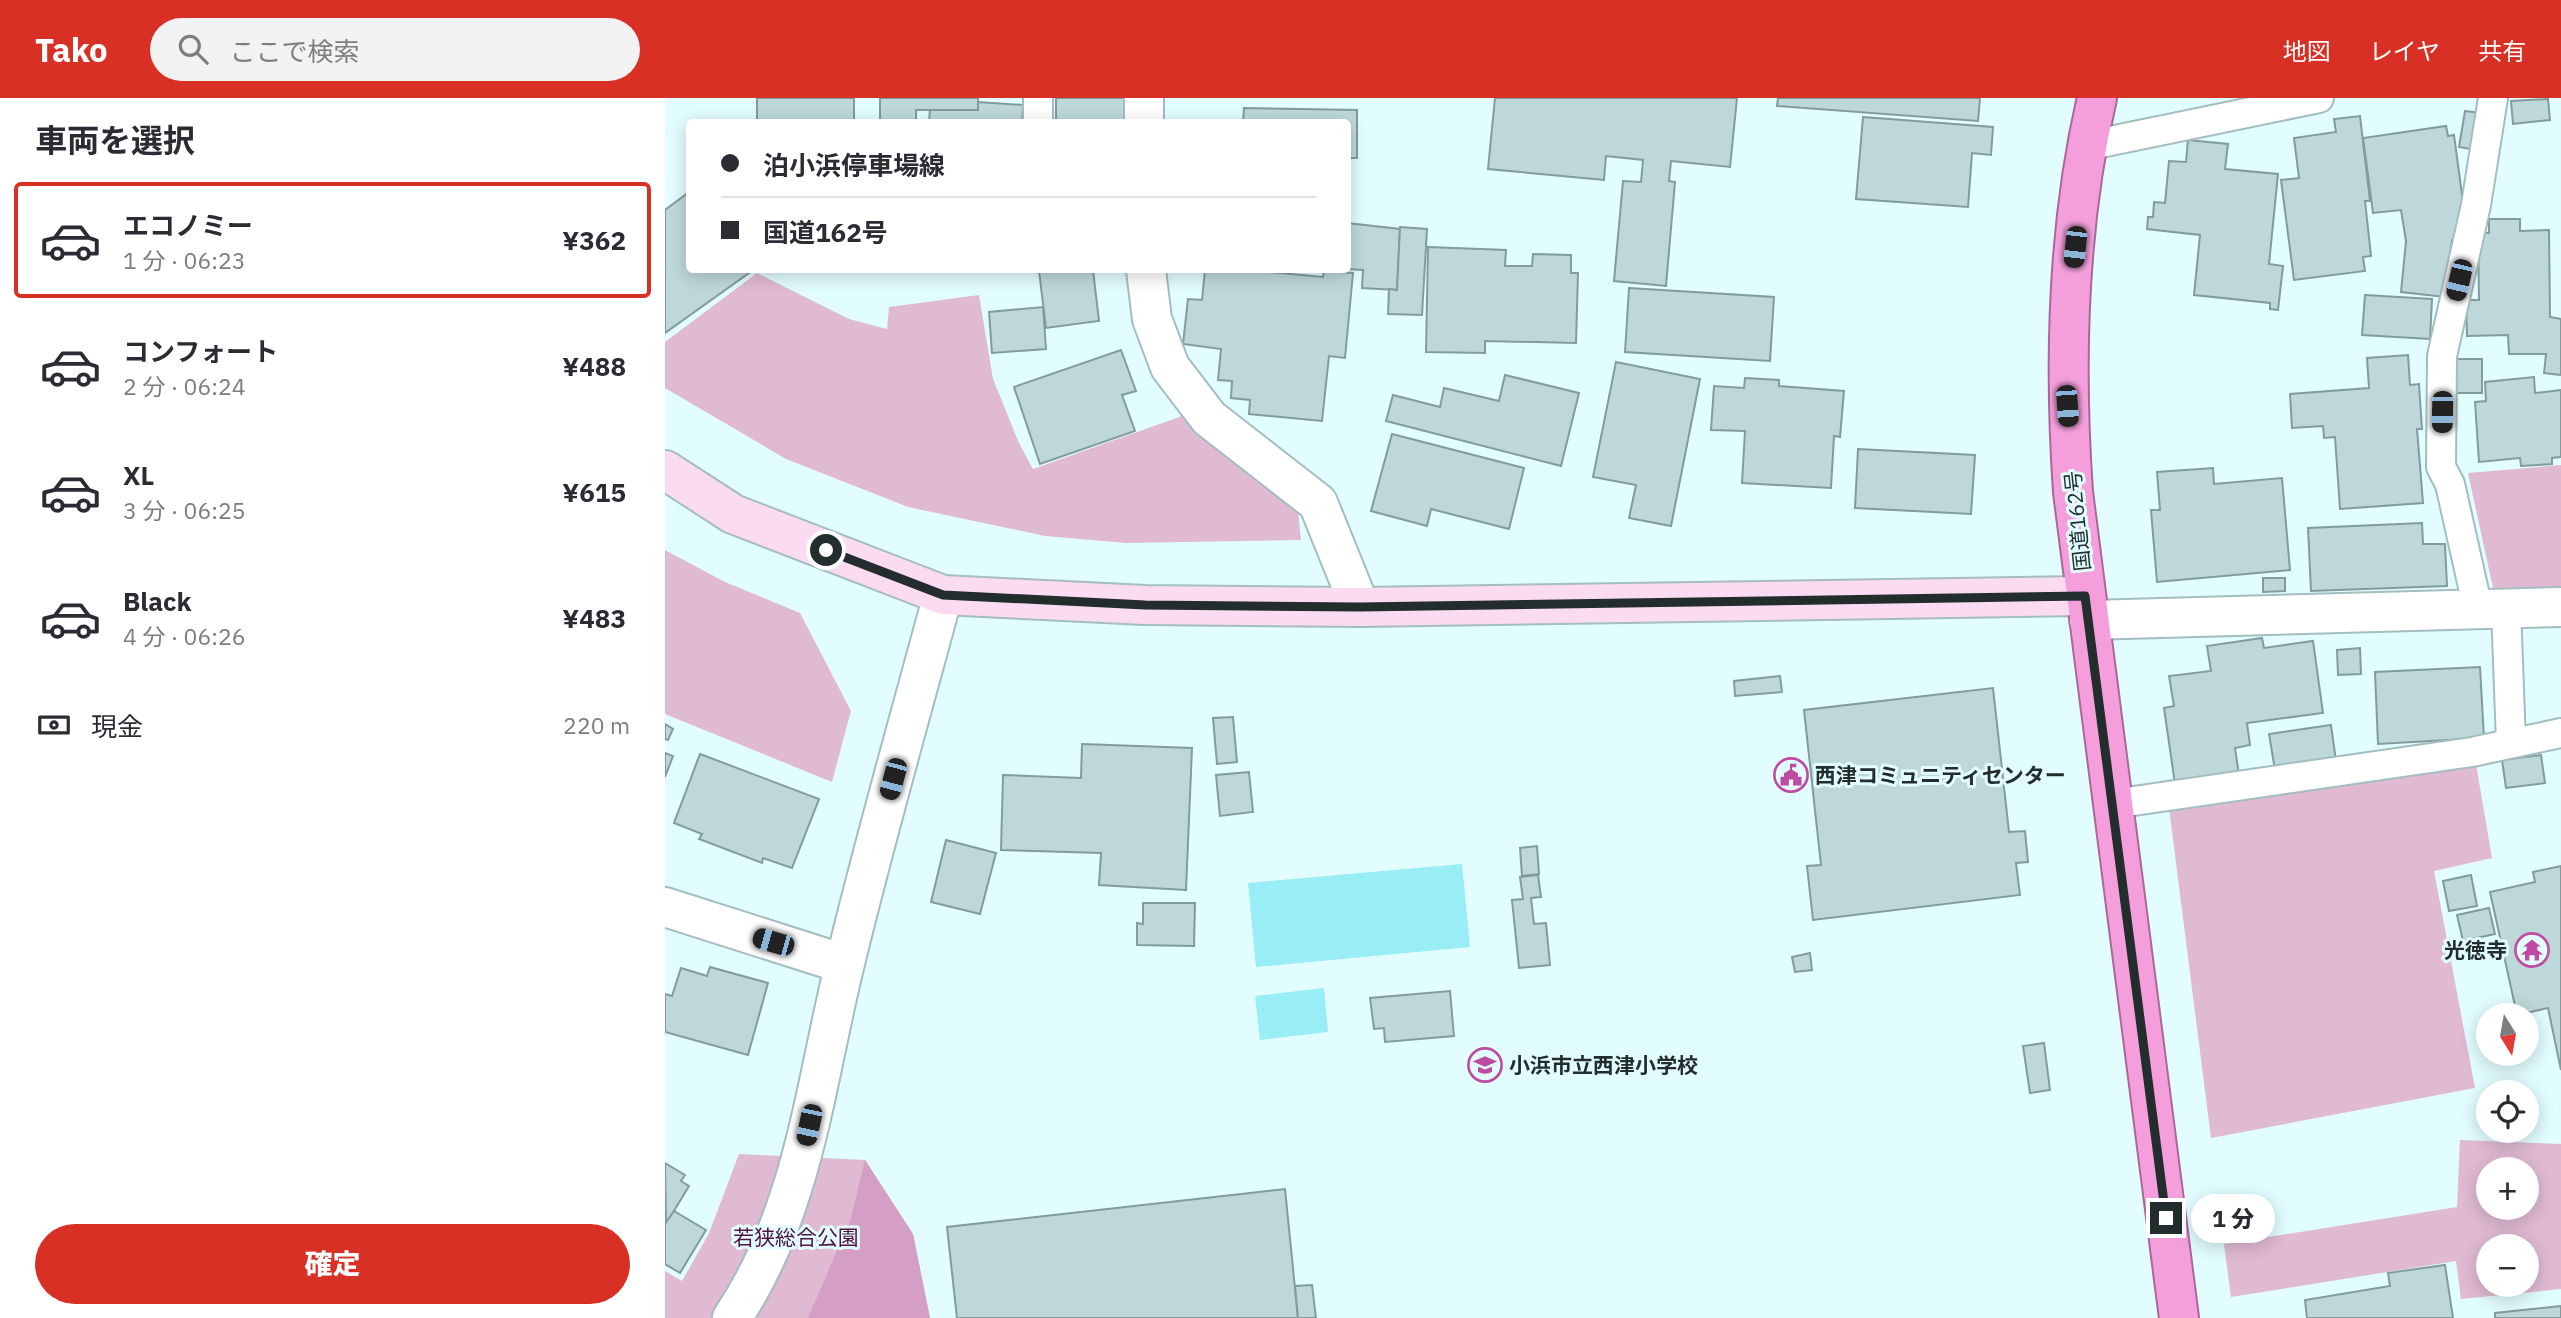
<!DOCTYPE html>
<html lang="ja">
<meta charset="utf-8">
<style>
:root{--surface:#fff;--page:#f2f2f3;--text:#2b2b33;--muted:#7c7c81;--line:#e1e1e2;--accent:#d93025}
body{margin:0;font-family:"IBM Plex Sans","Noto Sans JP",sans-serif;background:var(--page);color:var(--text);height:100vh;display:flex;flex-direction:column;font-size:26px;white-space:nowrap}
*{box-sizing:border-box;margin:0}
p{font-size:23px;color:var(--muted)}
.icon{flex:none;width:38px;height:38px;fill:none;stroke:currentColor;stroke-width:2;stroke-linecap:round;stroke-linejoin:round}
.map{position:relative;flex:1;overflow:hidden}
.panel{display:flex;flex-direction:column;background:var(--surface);width:665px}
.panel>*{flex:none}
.top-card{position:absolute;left:21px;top:21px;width:665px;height:154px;border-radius:7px;box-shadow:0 4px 18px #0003;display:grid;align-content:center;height:154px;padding:0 35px;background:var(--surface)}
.needle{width:46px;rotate:169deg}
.controls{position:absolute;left:1811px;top:905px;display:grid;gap:14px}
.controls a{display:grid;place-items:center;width:63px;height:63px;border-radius:50%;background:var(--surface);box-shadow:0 4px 18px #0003;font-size:35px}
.end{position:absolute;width:32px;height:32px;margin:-16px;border:9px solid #232d2e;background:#fff;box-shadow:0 0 0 4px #fff}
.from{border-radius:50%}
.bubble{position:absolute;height:49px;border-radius:24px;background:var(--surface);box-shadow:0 4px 18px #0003;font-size:23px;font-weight:800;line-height:49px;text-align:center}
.car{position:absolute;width:21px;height:42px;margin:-21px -10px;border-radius:9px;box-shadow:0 0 5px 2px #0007;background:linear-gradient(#222 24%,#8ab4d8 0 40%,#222 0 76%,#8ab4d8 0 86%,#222 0)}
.top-card b{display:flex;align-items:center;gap:24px;height:66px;font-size:26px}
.top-card b+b{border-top:2px solid var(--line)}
.top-card i{width:18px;height:18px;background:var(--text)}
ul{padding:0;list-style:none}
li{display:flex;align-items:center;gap:21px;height:116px;margin:0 14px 10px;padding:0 21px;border:4px solid transparent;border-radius:7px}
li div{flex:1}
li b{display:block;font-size:26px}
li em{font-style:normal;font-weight:800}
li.current{border-color:var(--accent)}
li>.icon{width:63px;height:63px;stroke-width:1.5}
h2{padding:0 35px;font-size:32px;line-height:84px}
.pay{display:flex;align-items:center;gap:18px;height:77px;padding:0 35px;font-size:26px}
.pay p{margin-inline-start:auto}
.action{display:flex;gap:14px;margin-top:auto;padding:14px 35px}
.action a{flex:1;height:80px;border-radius:42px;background:var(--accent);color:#fff;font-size:28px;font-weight:800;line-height:80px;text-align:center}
header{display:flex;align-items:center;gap:42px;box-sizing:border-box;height:98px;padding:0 35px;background:var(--accent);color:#fff}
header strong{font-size:33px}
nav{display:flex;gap:38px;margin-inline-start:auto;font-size:24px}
.search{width:490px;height:63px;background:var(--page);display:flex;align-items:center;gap:18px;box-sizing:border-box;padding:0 24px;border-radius:38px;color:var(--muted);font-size:26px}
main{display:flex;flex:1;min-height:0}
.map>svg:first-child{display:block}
.green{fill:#e0bad3;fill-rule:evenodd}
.forest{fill:#d59ec4}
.water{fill:#99edf4}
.building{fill:#bed8da;stroke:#829b9d;stroke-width:2}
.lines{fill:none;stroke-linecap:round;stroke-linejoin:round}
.service-casing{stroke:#a4bdbf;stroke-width:32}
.minor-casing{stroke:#a4bdbf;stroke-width:42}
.tertiary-casing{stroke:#a4bdbf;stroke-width:42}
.secondary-casing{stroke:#a4bdbf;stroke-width:42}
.trunk-casing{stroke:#aa689a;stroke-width:42}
.service{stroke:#fff;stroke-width:28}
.minor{stroke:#fff;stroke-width:38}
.tertiary{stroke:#fff;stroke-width:38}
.secondary{stroke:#fbdbf2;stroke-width:38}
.trunk{stroke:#f49fdc;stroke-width:38}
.route{stroke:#232d2e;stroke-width:9}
.labels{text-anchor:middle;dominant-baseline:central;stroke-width:6;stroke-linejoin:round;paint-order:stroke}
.street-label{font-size:21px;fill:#232d2e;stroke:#e2fdff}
.poi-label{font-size:21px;font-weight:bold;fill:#232d2e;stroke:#e2fdff;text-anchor:start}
.park-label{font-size:21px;fill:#521143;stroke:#e2fdff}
</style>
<header>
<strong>Tako</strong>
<div class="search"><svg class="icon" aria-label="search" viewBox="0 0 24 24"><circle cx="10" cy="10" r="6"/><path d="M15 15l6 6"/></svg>ここで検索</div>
<nav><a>地図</a><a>レイヤ</a><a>共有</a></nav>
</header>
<main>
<section class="panel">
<h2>車両を選択</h2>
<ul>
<li class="current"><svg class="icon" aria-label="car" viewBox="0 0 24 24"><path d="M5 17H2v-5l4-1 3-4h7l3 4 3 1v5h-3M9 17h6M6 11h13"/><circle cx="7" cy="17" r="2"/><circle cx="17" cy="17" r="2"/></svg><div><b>エコノミー</b><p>1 分 · 06:23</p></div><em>¥362</em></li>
<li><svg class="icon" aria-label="car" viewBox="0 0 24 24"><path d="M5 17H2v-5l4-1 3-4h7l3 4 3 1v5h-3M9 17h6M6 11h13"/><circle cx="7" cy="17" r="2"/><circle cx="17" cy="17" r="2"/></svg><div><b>コンフォート</b><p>2 分 · 06:24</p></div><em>¥488</em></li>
<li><svg class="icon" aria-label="car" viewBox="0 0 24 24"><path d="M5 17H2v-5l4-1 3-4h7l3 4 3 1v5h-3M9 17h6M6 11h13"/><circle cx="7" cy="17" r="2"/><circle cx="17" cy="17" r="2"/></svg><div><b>XL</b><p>3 分 · 06:25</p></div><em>¥615</em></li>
<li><svg class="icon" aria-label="car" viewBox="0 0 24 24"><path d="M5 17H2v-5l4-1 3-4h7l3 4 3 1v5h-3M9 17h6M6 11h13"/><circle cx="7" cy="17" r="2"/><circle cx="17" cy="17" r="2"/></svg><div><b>Black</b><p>4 分 · 06:26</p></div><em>¥483</em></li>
</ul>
<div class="pay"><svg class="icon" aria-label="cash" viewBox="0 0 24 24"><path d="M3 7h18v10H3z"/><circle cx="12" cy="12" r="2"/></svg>現金<p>220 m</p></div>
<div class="action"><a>確定</a></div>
</section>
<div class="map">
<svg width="1896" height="1220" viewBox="0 0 1896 1220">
<rect width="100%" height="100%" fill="#e2fdff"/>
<g class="green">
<path d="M 92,175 L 184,221 L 222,231 L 224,209 L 314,197 L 328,281 L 354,345 L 368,371 L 520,317 L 633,412 L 636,442 L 461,445 L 380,438 L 243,409 L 121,361 L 0,290 L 0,244 Z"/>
<path d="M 1896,367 L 1896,489 L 1828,490 L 1803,375 Z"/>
<path d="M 0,452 L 60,484 L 135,515 L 186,613 L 167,684 L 0,616 Z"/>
<path d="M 1811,666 L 1827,760 L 1769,773 L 1810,990 L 1546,1040 L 1504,710 Z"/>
<path d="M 1795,1042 L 1896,1046 L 1896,1191 L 1796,1201 L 1791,1163 L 1566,1199 L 1559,1146 L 1792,1109 ZM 1862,1071 L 1862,1110 L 1824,1110 L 1824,1071 ZM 1862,1148 L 1862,1186 L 1824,1186 L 1824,1148 Z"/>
<path d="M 74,1056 L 200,1062 L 248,1136 L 265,1220 L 0,1220 L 0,1173 L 17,1183 L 44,1135 Z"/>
</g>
<path class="forest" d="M 200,1062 L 248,1136 L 265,1220 L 143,1220 L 186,1120 Z"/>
<g class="water">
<path d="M 797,766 L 805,849 L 591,869 L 583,785 Z"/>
<path d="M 659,890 L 663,934 L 595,942 L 590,898 Z"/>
</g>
<g class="building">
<rect x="92" y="0" width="97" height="24"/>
<path d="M 215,0 L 313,0 L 313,12 L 251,12 L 251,24 L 215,24 Z"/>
<rect x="391" y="0" width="72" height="24"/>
<path d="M 830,0 L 1072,0 L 1065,69 L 1006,63 L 1004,83 L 1010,84 L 1001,188 L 949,183 L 958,83 L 976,84 L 978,62 L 941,58 L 939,82 L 823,71 Z"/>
<path d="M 1113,0 L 1315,0 L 1313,23 L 1112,8 Z"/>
<path d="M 1883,1 L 1885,22 L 1848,26 L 1846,3 Z"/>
<path d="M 313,4 L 358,7 L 357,24 L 264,24 L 265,12 L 313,12 Z"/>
<path d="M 579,10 L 692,12 L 692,60 L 682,60 L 682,24 L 578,24 Z"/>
<path d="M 1800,13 L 1817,15 L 1812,52 L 1794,49 Z"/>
<path d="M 1695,18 L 1705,103 L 1700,103 L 1706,158 L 1698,159 L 1700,173 L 1629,182 L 1616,82 L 1634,80 L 1629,40 L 1671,34 L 1669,21 Z"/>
<path d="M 1198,19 L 1328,29 L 1326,57 L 1307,55 L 1303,109 L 1191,101 Z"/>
<path d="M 1781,28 L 1783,38 L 1789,37 L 1800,119 L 1793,120 L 1796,141 L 1787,142 L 1780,199 L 1736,194 L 1741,143 L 1736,112 L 1708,115 L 1698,40 Z"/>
<path d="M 1523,42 L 1563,46 L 1560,71 L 1613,76 L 1604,166 L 1618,168 L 1613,212 L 1605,211 L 1605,205 L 1529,197 L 1535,137 L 1482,131 L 1483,119 L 1488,119 L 1489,104 L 1500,105 L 1504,63 L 1521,64 Z"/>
<path d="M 24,94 L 24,172 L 82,172 L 84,175 L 0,235 L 0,112 Z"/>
<path d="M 1824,121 L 1855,121 L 1855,133 L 1884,132 L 1885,219 L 1896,221 L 1896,277 L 1879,275 L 1881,256 L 1844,256 L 1843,237 L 1802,238 L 1801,202 L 1814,202 L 1813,134 L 1824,135 Z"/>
<path d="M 682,125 L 735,131 L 732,192 L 697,190 L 698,172 L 682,171 Z"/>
<path d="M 735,129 L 762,131 L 757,217 L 723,216 L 724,191 L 732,192 Z"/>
<path d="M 763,149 L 841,152 L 840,168 L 867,168 L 868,156 L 906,157 L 906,175 L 913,175 L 911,245 L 820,243 L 820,255 L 761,254 Z"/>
<path d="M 428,172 L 434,223 L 381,230 L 374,173 Z"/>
<path d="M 540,172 L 584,172 L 658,179 L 659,173 L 688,175 L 680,260 L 664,258 L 657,323 L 584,316 L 585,302 L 566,300 L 567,283 L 553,282 L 556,251 L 518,246 L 523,201 L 537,202 Z"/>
<path d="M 964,190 L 1109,199 L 1105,263 L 960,254 Z"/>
<path d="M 1700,197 L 1767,201 L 1765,241 L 1697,237 Z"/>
<path d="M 378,209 L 381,251 L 327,255 L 324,214 Z"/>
<path d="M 456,252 L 471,293 L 457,297 L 470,333 L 375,366 L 349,289 Z"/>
<path d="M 1743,257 L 1745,287 L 1754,286 L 1757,331 L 1752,331 L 1758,405 L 1675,411 L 1670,339 L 1659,340 L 1658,328 L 1627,330 L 1625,296 L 1704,290 L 1702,260 Z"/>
<rect x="1787" y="261" width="30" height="34"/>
<path d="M 951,264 L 1035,281 L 1006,428 L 964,420 L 971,387 L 928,379 Z"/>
<path d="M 840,277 L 914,295 L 896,368 L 721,323 L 728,297 L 775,309 L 779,290 L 834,303 Z"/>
<path d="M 1869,279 L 1870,295 L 1896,292 L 1896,359 L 1887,360 L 1887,366 L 1856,368 L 1855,360 L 1814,364 L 1810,304 L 1821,303 L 1820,284 Z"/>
<path d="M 1080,280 L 1114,282 L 1114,288 L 1179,293 L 1175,339 L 1169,338 L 1166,390 L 1077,385 L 1080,333 L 1046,332 L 1049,288 L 1079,290 Z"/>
<path d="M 727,336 L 859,370 L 844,431 L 766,411 L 762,428 L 706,413 Z"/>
<path d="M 1193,351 L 1310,357 L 1306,416 L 1190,410 Z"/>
<path d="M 1548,370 L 1549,386 L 1617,380 L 1625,472 L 1492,484 L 1486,412 L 1495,412 L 1492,374 Z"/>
<path d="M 1757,425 L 1758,446 L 1780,446 L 1782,488 L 1646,493 L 1643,430 Z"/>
<path d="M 1598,480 L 1620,480 L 1620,493 L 1598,494 Z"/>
<path d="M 1597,540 L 1599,550 L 1648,543 L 1658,615 L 1582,625 L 1585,647 L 1570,650 L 1574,677 L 1510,686 L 1499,610 L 1509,608 L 1504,578 L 1546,573 L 1542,548 Z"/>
<path d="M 1695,550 L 1696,576 L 1673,577 L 1672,552 Z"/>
<path d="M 1815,569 L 1819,640 L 1713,646 L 1710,574 Z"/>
<path d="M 1115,578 L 1117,594 L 1070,598 L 1069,583 Z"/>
<path d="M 1328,590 L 1344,734 L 1360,733 L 1363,764 L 1351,765 L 1355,797 L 1148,822 L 1142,768 L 1156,767 L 1139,612 Z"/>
<path d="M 568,619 L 572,664 L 552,666 L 548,620 Z"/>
<path d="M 0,626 L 8,631 L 3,642 L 0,641 Z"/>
<path d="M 1666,627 L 1671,663 L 1610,672 L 1604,636 Z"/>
<path d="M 417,646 L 527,650 L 521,792 L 434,787 L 436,755 L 336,752 L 338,677 L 416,680 Z"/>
<path d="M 0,655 L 8,658 L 0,679 Z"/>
<path d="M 35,656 L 154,701 L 127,770 L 98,760 L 97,765 L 34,741 L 37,736 L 9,725 Z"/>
<path d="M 1876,657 L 1880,685 L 1841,690 L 1837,662 Z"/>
<path d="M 584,674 L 588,714 L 555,718 L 551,677 Z"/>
<path d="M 281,742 L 331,755 L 315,816 L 266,804 Z"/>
<path d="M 872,748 L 874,776 L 857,778 L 855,750 Z"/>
<path d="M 1896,768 L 1896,972 L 1883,910 L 1852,917 L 1825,794 L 1870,784 L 1868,774 Z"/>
<path d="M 873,777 L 876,799 L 866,800 L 869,826 L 881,825 L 885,867 L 854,870 L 847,802 L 858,801 L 855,779 Z"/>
<path d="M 1806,777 L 1812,808 L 1784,813 L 1778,783 Z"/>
<path d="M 478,805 L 530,805 L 529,848 L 472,847 L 472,825 L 478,826 Z"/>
<path d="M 1824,810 L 1830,836 L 1798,843 L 1792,817 Z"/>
<path d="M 1145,855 L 1147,872 L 1130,874 L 1127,859 Z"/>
<path d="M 45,869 L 103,885 L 83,957 L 0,934 L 0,896 L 7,898 L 16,870 L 42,878 Z"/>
<path d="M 785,893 L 789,938 L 720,944 L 719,930 L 709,931 L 705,900 Z"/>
<path d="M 1379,945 L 1385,992 L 1365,995 L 1358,948 Z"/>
<path d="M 0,1065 L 20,1077 L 16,1083 L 24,1088 L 1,1126 Z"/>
<path d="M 620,1091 L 633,1220 L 292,1220 L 282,1129 Z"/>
<path d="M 9,1113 L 41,1132 L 15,1175 L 0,1166 L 0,1126 Z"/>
<path d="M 1780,1167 L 1788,1220 L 1642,1220 L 1640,1202 L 1725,1188 L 1723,1175 Z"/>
<path d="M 647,1187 L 651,1220 L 633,1220 L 630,1188 Z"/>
<path d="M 1896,1208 L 1896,1220 L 1830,1220 L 1830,1215 Z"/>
</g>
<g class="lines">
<g class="service-casing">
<g id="service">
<path d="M 373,0 L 373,24"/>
<path d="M 1421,48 L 1654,0"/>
<path d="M 1841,510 L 1846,645"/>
<path d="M 1813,511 L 1785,386 L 1776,369 L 1777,258 L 1811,107 L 1828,0"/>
<path d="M 1448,706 L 1807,654 L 1896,635"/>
</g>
</g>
<g class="minor-casing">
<g id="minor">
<path d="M 479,24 L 479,0"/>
<path d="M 481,172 L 487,221 L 505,269 L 544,320 L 653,405 L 695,509"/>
<path d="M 1424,522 L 1896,509"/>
<path d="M 0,809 L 179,866"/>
</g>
</g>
<g class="tertiary-casing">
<path id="tertiary" d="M 67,1220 C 139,1113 150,986 180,865 C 210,741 245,619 278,497"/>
</g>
<g class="secondary-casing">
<path id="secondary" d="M 0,372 L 68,416 L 278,497 L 480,507 L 695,509 L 1420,498"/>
</g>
<g class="trunk-casing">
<path id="trunk" d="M 1432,0 C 1402,129 1399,263 1408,394 L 1514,1220"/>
</g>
<use href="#service" class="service"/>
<use href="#minor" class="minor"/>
<use href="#tertiary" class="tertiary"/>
<use href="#secondary" class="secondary"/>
<use href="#trunk" class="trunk"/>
</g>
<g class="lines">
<path class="route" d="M 161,452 L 278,497 L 480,507 L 695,509 L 1420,498 L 1501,1120"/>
</g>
<defs>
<g id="civic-ring" transform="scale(1.75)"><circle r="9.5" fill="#e2fdff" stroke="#bf4aa2" stroke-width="1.5"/><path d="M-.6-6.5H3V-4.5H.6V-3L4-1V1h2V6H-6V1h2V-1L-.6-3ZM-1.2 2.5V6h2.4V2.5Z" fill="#bf4aa2"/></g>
<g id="temple-ring" transform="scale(1.75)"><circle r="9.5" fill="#e2fdff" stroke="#bf4aa2" stroke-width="1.5"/><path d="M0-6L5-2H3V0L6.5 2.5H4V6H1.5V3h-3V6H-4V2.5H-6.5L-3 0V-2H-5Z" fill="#bf4aa2"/></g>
<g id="school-ring" transform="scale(1.75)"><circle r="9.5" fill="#e2fdff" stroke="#bf4aa2" stroke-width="1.5"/><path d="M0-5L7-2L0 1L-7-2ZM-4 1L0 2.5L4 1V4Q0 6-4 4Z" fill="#bf4aa2"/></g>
</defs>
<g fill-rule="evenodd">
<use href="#civic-ring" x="1126" y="677"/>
<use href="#temple-ring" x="1867" y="852"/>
<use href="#school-ring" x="820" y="967"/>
</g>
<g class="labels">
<g class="street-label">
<text transform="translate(1412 423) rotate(-96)">国道162号</text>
</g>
<g class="poi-label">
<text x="1150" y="677">西津コミュニティセンター</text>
<text x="1842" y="852" text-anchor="end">光徳寺</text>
<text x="844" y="967">小浜市立西津小学校</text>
</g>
<g class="park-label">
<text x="131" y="1139">若狭総合公園</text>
</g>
</g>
</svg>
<div class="controls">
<a><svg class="needle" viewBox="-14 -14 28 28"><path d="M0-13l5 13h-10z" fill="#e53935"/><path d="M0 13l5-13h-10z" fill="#7c7c81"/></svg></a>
<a><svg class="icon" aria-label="locate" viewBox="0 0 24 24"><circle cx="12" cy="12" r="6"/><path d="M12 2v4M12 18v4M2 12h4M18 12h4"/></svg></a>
<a>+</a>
<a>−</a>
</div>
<i class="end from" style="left:161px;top:452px"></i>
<i class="end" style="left:1501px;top:1120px"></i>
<div class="bubble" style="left:1526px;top:1096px;width:84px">1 分</div>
<i class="car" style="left:1410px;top:149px;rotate:186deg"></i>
<i class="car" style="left:1794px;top:182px;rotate:193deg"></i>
<i class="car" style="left:1402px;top:308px;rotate:176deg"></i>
<i class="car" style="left:1777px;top:314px;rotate:181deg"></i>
<i class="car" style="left:228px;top:681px;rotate:195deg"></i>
<i class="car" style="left:108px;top:844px;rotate:286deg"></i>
<i class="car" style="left:144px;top:1027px;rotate:192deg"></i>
<div class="top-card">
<b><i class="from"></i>泊小浜停車場線</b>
<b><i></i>国道162号</b>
</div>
</div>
</main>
